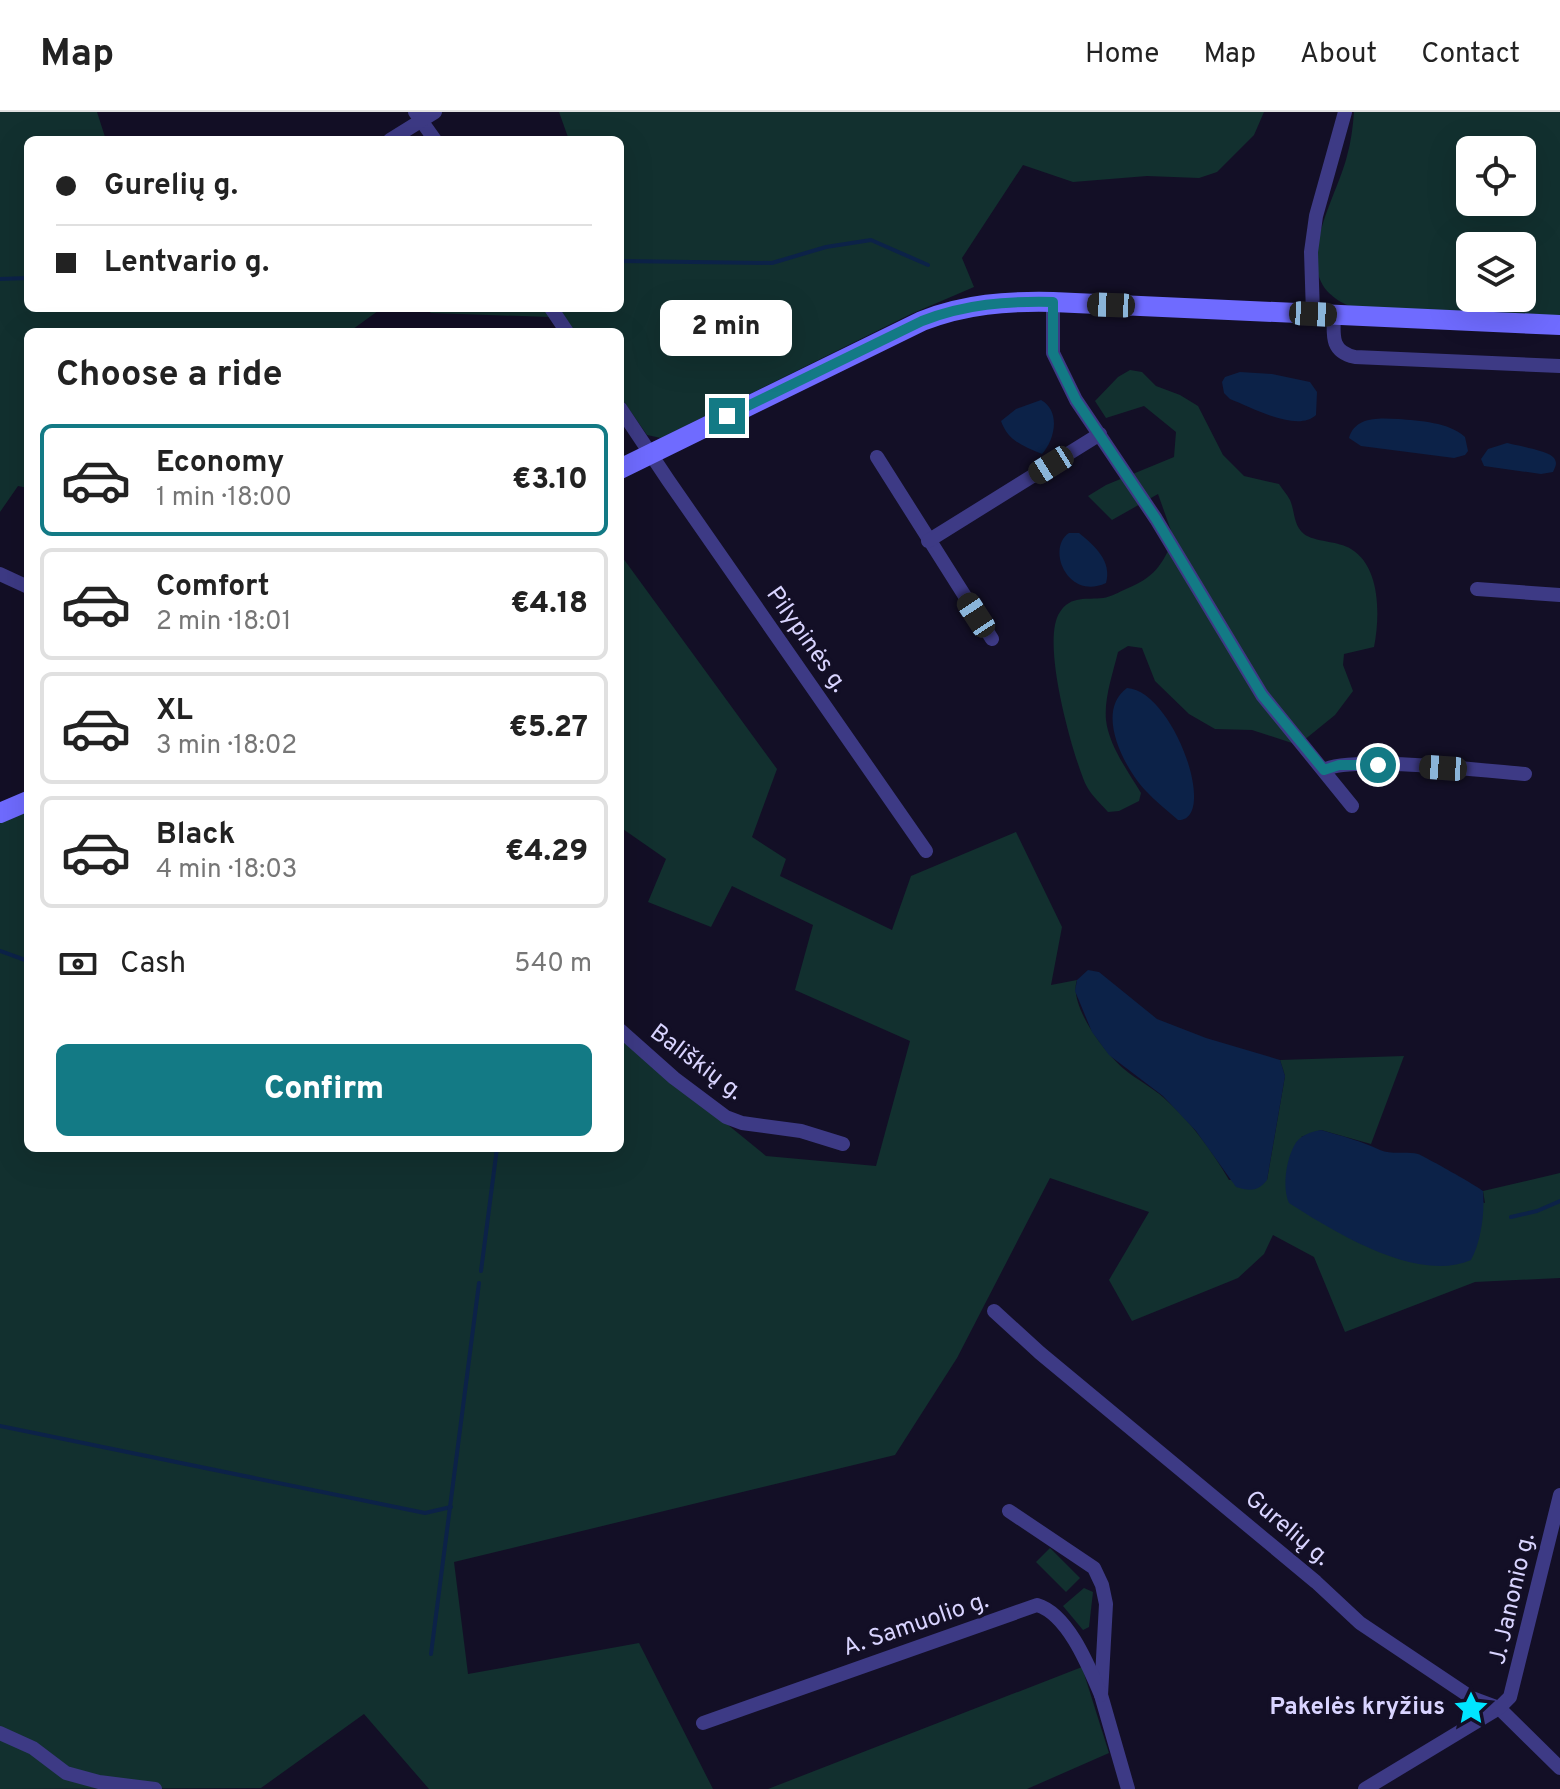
<!DOCTYPE html>
<meta charset="utf-8">
<style>
:root{--surface:#fff;--page:#f2f2f2;--text:#222;--muted:#767676;--line:#e0e0e0;--accent:#137a85}
body{margin:0;font-family:Overpass,sans-serif;background:var(--page);color:var(--text);height:100vh;display:flex;flex-direction:column;font-size:30px;white-space:nowrap}
*{box-sizing:border-box;margin:0}
p{font-size:26px;color:var(--muted)}
.icon{flex:none;width:44px;height:44px;fill:none;stroke:currentColor;stroke-width:2;stroke-linecap:round;stroke-linejoin:round}
.map{position:relative;flex:1;overflow:hidden}
.side{position:absolute;left:24px;top:216px;width:600px;height:824px;display:flex;flex-direction:column;background:var(--surface);border-radius:12px;box-shadow:0 8px 32px #0002}
.side>*{flex:none}
.banner{position:absolute;left:24px;top:24px;width:600px;height:176px;border-radius:12px;box-shadow:0 8px 32px #0002;display:grid;align-content:center;height:176px;padding:0 32px;background:var(--surface)}
.controls{position:absolute;left:1456px;top:24px;display:grid;gap:16px}
.controls a{display:grid;place-items:center;width:80px;height:80px;border-radius:12px;background:var(--surface);box-shadow:0 8px 32px #0002;font-size:40px}
.end{position:absolute;width:36px;height:36px;margin:-18px;border:10px solid #137a85;background:#fff;box-shadow:0 0 0 4px #fff}
.from{border-radius:50%}
.bubble{position:absolute;height:56px;border-radius:12px;background:var(--surface);box-shadow:0 8px 32px #0002;font-size:26px;font-weight:800;line-height:56px;text-align:center}
.car{position:absolute;width:24px;height:48px;margin:-24px -12px;border-radius:10px;box-shadow:0 0 6px 2px #0007;background:linear-gradient(#222 24%,#8ab4d8 0 40%,#222 0 76%,#8ab4d8 0 86%,#222 0)}
.banner b{display:flex;align-items:center;gap:28px;height:76px;font-size:30px}
.banner b+b{border-top:2px solid var(--line)}
.banner i{width:20px;height:20px;background:var(--text)}
ul{padding:0;list-style:none}
li{display:flex;align-items:center;gap:24px;height:112px;margin:0 16px 12px;padding:0 16px;border:4px solid var(--line);border-radius:12px}
li div{flex:1}
li b{display:block;font-size:30px}
li em{font-style:normal;font-weight:800}
li.current{border-color:var(--accent)}
li>.icon{width:72px;height:72px;stroke-width:1.5}
h2{padding:0 32px;font-size:36px;line-height:96px}
.pay{display:flex;align-items:center;gap:20px;height:88px;padding:0 32px;font-size:30px}
.pay p{margin-inline-start:auto}
.button{display:flex;gap:16px;margin-top:auto;padding:16px 32px}
.button a{flex:1;height:92px;border-radius:12px;background:var(--accent);color:#fff;font-size:32px;font-weight:800;line-height:92px;text-align:center}
header{display:flex;align-items:center;gap:48px;box-sizing:border-box;height:112px;padding:0 40px;background:var(--surface);border-bottom:2px solid var(--line)}
header strong{font-size:38px}
nav{display:flex;gap:44px;margin-inline-start:auto;font-size:28px}
.map>svg:first-child{display:block}
.green{fill:#12302f;fill-rule:evenodd}
.water{fill:#0c2248}
.lines{fill:none;stroke-linecap:round;stroke-linejoin:round}
.stream{stroke:#0c2248;stroke-width:4}
.street{stroke:#3d3a85;stroke-width:14}
.secondary{stroke:#6f6bff;stroke-width:20}
.route{stroke:#137a85;stroke-width:10}
.labels{text-anchor:middle;dominant-baseline:central;stroke-width:7;stroke-linejoin:round;paint-order:stroke}
.street-label{font-size:24px;fill:#d9d4ff;stroke:#130f26}
.poi-label{font-size:24px;font-weight:bold;fill:#d9d4ff;stroke:#130f26;text-anchor:end}
</style>
<header>
<strong>Map</strong>
<nav><a>Home</a><a>Map</a><a>About</a><a>Contact</a></nav>
</header>
<div class="map">
<svg width="1560" height="1677" viewBox="0 0 1560 1677">
<rect width="100%" height="100%" fill="#130f26"/>
<g class="green">
<path d="M 0,0 L 97,0 L 106,28 L 28,28 L 28,196 L 382,196 L 349,220 L 28,220 L 28,376 L 18,374 L 0,400 Z"/>
<path d="M 559,0 L 1264,0 L 1254,23 L 1217,60 L 1199,66 L 1147,64 L 1073,70 L 1023,53 L 962,146 L 974,175 L 911,202 L 661,326 L 647,323 L 620,284 L 620,220 L 574,220 L 559,199 L 549,205 L 431,201 L 426,196 L 620,196 L 620,28 L 569,28 Z"/>
<path d="M 1354,0 L 1560,0 L 1560,204 L 1355,196 C 1280,171 1335,92 1347,44 C 1351,30 1353,14 1354,0 ZM 1470,38 L 1522,38 L 1522,90 L 1470,90 ZM 1470,134 L 1522,134 L 1522,186 L 1470,186 Z"/>
<path d="M 1130,258 L 1142,260 L 1156,274 L 1180,283 L 1198,294 L 1223,343 L 1244,364 L 1279,372 C 1282,377 1287,382 1290,388 C 1295,399 1293,413 1304,422 C 1314,430 1339,429 1351,437 C 1381,455 1380,505 1374,535 L 1344,542 L 1343,553 L 1353,579 L 1335,603 L 1298,633 L 1252,618 L 1215,617 L 1189,602 L 1155,569 L 1142,536 L 1128,534 L 1118,540 C 1113,561 1104,586 1106,608 C 1109,634 1128,659 1141,681 L 1139,689 L 1119,699 L 1108,700 C 1100,691 1090,682 1085,671 C 1072,640 1040,528 1060,500 C 1071,483 1087,488 1103,486 C 1111,485 1119,480 1126,477 C 1155,465 1161,454 1174,427 L 1158,382 L 1112,408 L 1088,384 L 1106,373 L 1174,345 L 1176,320 L 1144,294 L 1106,306 L 1095,289 L 1118,265 Z"/>
<path d="M 620,442 L 777,657 L 752,725 L 786,747 L 780,764 L 892,818 L 911,764 L 1016,720 L 1062,815 L 1051,873 L 1077,868 C 1068,893 1105,941 1124,957 C 1137,968 1152,975 1164,986 C 1191,1010 1211,1037 1229,1068 L 1267,1068 L 1285,964 L 1280,948 L 1404,944 L 1371,1032 L 1321,1018 L 1301,1025 L 1485,1091 L 1483,1079 L 1560,1061 L 1560,1166 L 1475,1170 L 1345,1220 L 1314,1145 L 1273,1123 L 1264,1142 L 1238,1166 L 1132,1209 L 1109,1168 L 1149,1100 L 1050,1066 L 957,1246 L 895,1343 L 454,1450 L 468,1562 L 639,1531 L 713,1677 L 429,1677 L 364,1602 L 261,1676 L 0,1677 L 0,709 L 28,699 L 28,1036 L 620,1036 L 620,925 L 766,1044 L 876,1054 L 910,929 L 795,878 L 813,813 L 732,774 L 711,815 L 648,790 L 666,747 L 620,715 Z"/>
<path d="M 1050,1436 L 1080,1466 L 1066,1480 L 1036,1450 Z"/>
<path d="M 1084,1476 L 1093,1480 L 1089,1515 L 1083,1518 L 1063,1494 Z"/>
<path d="M 1082,1555 L 1109,1641 L 1027,1677 L 768,1677 Z"/>
</g>
<g class="water">
<path d="M 1240,260 L 1272,262 L 1310,270 L 1317,280 L 1316,303 C 1297,321 1251,295 1230,287 L 1224,281 L 1222,270 L 1225,265 Z"/>
<path d="M 1041,288 C 1061,299 1055,328 1042,342 C 1023,334 1008,329 1001,309 L 1016,297 Z"/>
<path d="M 1398,307 C 1420,309 1449,310 1465,325 L 1468,339 L 1465,343 L 1454,346 L 1361,334 L 1349,326 C 1355,304 1380,306 1398,307 Z"/>
<path d="M 1507,331 C 1515,333 1550,339 1554,346 C 1558,352 1555,355 1553,360 L 1541,362 L 1484,354 L 1481,347 L 1488,337 Z"/>
<path d="M 1069,421 L 1079,421 C 1095,434 1112,449 1106,471 C 1067,489 1046,436 1069,421 Z"/>
<path d="M 1127,576 C 1174,579 1219,709 1178,708 C 1167,698 1155,689 1145,678 C 1123,654 1095,599 1127,576 Z"/>
<path d="M 1088,858 L 1099,860 L 1157,907 L 1206,926 L 1280,948 L 1285,964 L 1267,1068 C 1258,1080 1249,1079 1236,1075 L 1196,1019 L 1163,984 L 1109,943 L 1092,920 L 1075,879 L 1077,868 Z"/>
<path d="M 1321,1018 C 1342,1024 1361,1029 1380,1038 C 1391,1043 1406,1039 1418,1042 C 1422,1043 1479,1075 1483,1079 C 1485,1100 1481,1130 1471,1148 C 1417,1172 1333,1119 1289,1091 C 1282,1076 1286,1049 1294,1034 C 1299,1023 1311,1020 1321,1018 Z"/>
</g>
<g class="lines">
<g class="stream">
<path d="M 620,149 L 772,151 L 826,135 L 871,128 L 928,153"/>
<path d="M 0,167 L 28,166"/>
<path d="M 0,839 L 28,849"/>
<path d="M 1511,1105 L 1537,1099 L 1560,1089"/>
<path d="M 481,1159 L 497,1036"/>
<path d="M 0,1314 L 425,1401 L 451,1395"/>
<path d="M 431,1542 L 479,1171"/>
</g>
<g class="street">
<path d="M 415,0 L 435,28"/>
<path d="M 390,28 L 435,0"/>
<path d="M 1053,190 L 1053,241 L 1076,288 L 1156,407 L 1262,583 L 1352,694"/>
<path d="M 551,196 L 567,220"/>
<path d="M 1313,202 L 1311,140 L 1316,104 L 1345,0"/>
<path d="M 1334,203 C 1333,224 1331,240 1355,245 L 1560,254"/>
<path d="M 620,296 L 668,368 L 926,739"/>
<path d="M 877,345 L 992,527"/>
<path d="M 928,429 L 1100,322"/>
<path d="M 0,462 L 28,475"/>
<path d="M 1477,477 L 1560,483"/>
<path d="M 1324,658 C 1349,643 1488,659 1525,662"/>
<path d="M 620,918 L 674,966 L 726,1005 L 742,1011 L 801,1019 L 843,1032"/>
<path d="M 994,1199 L 1040,1241 L 1316,1470 L 1360,1511 L 1472,1586 L 1499,1596 L 1560,1656"/>
<path d="M 1009,1399 L 1094,1456 L 1102,1473 L 1106,1492 L 1101,1583 L 1128,1677"/>
<path d="M 703,1611 L 1037,1493 C 1068,1502 1089,1555 1101,1583"/>
<path d="M 0,1621 L 33,1636 L 66,1661 L 99,1670 L 155,1677"/>
<path d="M 1365,1677 L 1499,1596 L 1510,1585 L 1560,1383"/>
</g>
<g class="secondary">
<path d="M 620,357 L 922,209 C 965,192 1007,189 1053,190 L 1560,213"/>
<path d="M 0,701 L 28,689"/>
</g>
</g>
<g class="lines">
<path class="route" d="M 727,304 L 922,209 C 965,192 1007,189 1053,190 L 1053,241 L 1076,288 L 1156,407 L 1262,583 L 1324,658 L 1339,653 L 1378,653"/>
</g>
<defs>
<g id="sight-bare" transform="scale(2.76)"><path d="M0-6L1.8-2.2L6-1.7L2.9 1.2L3.7 5.4L0 3.3L-3.7 5.4L-2.9 1.2L-6-1.7L-1.8-2.2Z" fill="#00e5ff" stroke="#130f26" stroke-width="2.5" paint-order="stroke"/></g>
</defs>
<g fill-rule="evenodd">
<use href="#sight-bare" x="1471" y="1596"/>
</g>
<g class="labels">
<g class="street-label">
<text transform="translate(806 528) rotate(55)">Pilypinės g.</text>
<text transform="translate(696 951) rotate(37)">Bališkių g.</text>
<text transform="translate(1287 1417) rotate(40)">Gurelių g.</text>
<text transform="translate(1513 1487) rotate(-77)">J. Janonio g.</text>
<text transform="translate(916 1513) rotate(-19)">A. Samuolio g.</text>
</g>
<g class="poi-label">
<text x="1445" y="1596">Pakelės kryžius</text>
</g>
</g>
</svg>
<div class="controls">
<a><svg class="icon" aria-label="locate" viewBox="0 0 24 24"><circle cx="12" cy="12" r="6"/><path d="M12 2v4M12 18v4M2 12h4M18 12h4"/></svg></a>
<a><svg class="icon" aria-label="layers" viewBox="0 0 24 24"><path d="M12 4l9 5-9 5-9-5zM3 14l9 5 9-5"/></svg></a>
</div>
<i class="end from" style="left:1378px;top:653px"></i>
<i class="end" style="left:727px;top:304px"></i>
<div class="bubble" style="left:660px;top:188px;width:132px">2 min</div>
<i class="car" style="left:1111px;top:193px;rotate:272deg"></i>
<i class="car" style="left:1313px;top:202px;rotate:93deg"></i>
<i class="car" style="left:1051px;top:353px;rotate:238deg"></i>
<i class="car" style="left:976px;top:503px;rotate:327deg"></i>
<i class="car" style="left:1443px;top:656px;rotate:274deg"></i>
<div class="banner">
<b><i class="from"></i>Gurelių g.</b>
<b><i></i>Lentvario g.</b>
</div>
<section class="side">
<h2>Choose a ride</h2>
<ul>
<li class="current"><svg class="icon" aria-label="car" viewBox="0 0 24 24"><path d="M5 17H2v-5l4-1 3-4h7l3 4 3 1v5h-3M9 17h6M6 11h13"/><circle cx="7" cy="17" r="2"/><circle cx="17" cy="17" r="2"/></svg><div><b>Economy</b><p>1 min · 18:00</p></div><em>€3.10</em></li>
<li><svg class="icon" aria-label="car" viewBox="0 0 24 24"><path d="M5 17H2v-5l4-1 3-4h7l3 4 3 1v5h-3M9 17h6M6 11h13"/><circle cx="7" cy="17" r="2"/><circle cx="17" cy="17" r="2"/></svg><div><b>Comfort</b><p>2 min · 18:01</p></div><em>€4.18</em></li>
<li><svg class="icon" aria-label="car" viewBox="0 0 24 24"><path d="M5 17H2v-5l4-1 3-4h7l3 4 3 1v5h-3M9 17h6M6 11h13"/><circle cx="7" cy="17" r="2"/><circle cx="17" cy="17" r="2"/></svg><div><b>XL</b><p>3 min · 18:02</p></div><em>€5.27</em></li>
<li><svg class="icon" aria-label="car" viewBox="0 0 24 24"><path d="M5 17H2v-5l4-1 3-4h7l3 4 3 1v5h-3M9 17h6M6 11h13"/><circle cx="7" cy="17" r="2"/><circle cx="17" cy="17" r="2"/></svg><div><b>Black</b><p>4 min · 18:03</p></div><em>€4.29</em></li>
</ul>
<div class="pay"><svg class="icon" aria-label="cash" viewBox="0 0 24 24"><path d="M3 7h18v10H3z"/><circle cx="12" cy="12" r="2"/></svg>Cash<p>540 m</p></div>
<div class="button"><a>Confirm</a></div>
</section>
</div>
